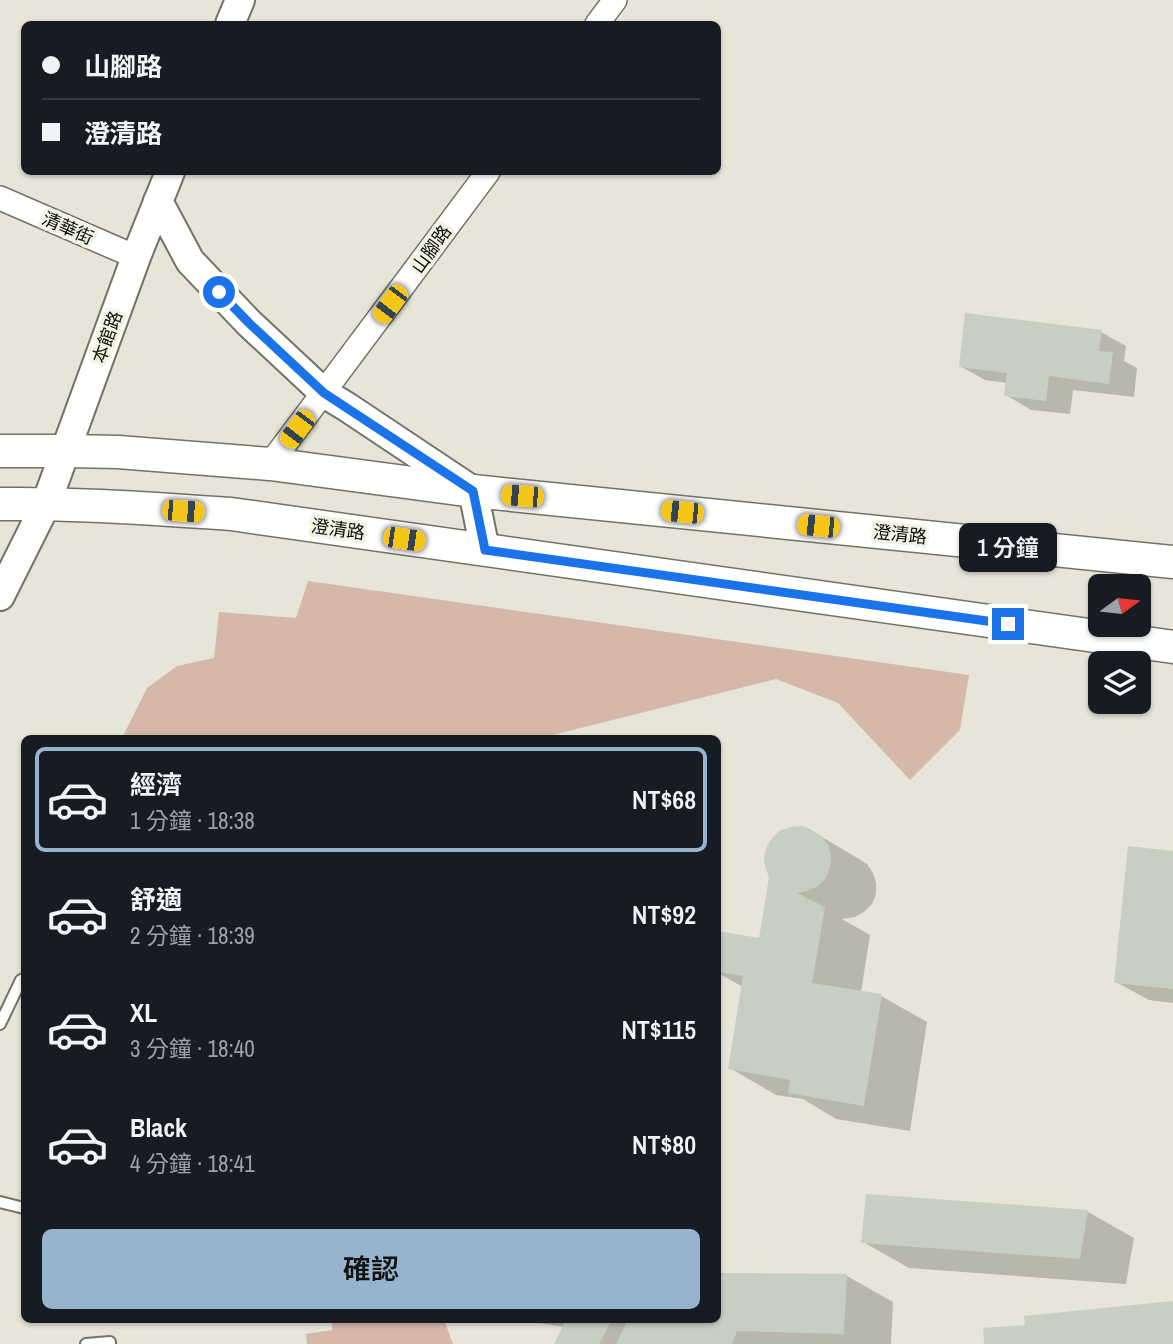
<!DOCTYPE html>
<html lang="zh-TW">
<meta charset="utf-8">
<style>
:root{--surface:#171b24;--page:#242831;--text:#f1f3f6;--muted:#9ea1a6;--line:#363941;--accent:#96b4ce}
body{margin:0;font-family:"Archivo Narrow","Noto Sans TC",sans-serif;background:var(--page);color:var(--text);height:100vh;display:flex;flex-direction:column;font-size:26px;white-space:nowrap}
*{box-sizing:border-box;margin:0}
p{font-size:23px;color:var(--muted)}
.icon{flex:none;width:38px;height:38px;fill:none;stroke:currentColor;stroke-width:2;stroke-linecap:round;stroke-linejoin:round}
.map{position:relative;flex:1;overflow:hidden}
.panel{position:absolute;left:21px;top:735px;width:700px;height:588px;display:flex;flex-direction:column;background:var(--surface);border-radius:10px;box-shadow:0 2px 5px #0004}
.panel>*{flex:none}
.top-card{position:absolute;left:21px;top:21px;width:700px;height:154px;border-radius:10px;box-shadow:0 2px 5px #0004;display:grid;align-content:center;height:154px;padding:0 21px;background:var(--surface)}
.needle{width:46px;rotate:75deg}
.controls{position:absolute;left:1088px;top:574px;display:grid;gap:14px}
.controls a{display:grid;place-items:center;width:63px;height:63px;border-radius:10px;background:var(--surface);box-shadow:0 2px 5px #0004;font-size:35px}
.end{position:absolute;width:32px;height:32px;margin:-16px;border:9px solid #1a73e8;background:#fff;box-shadow:0 0 0 4px #fff}
.from{border-radius:50%}
.bubble{position:absolute;height:49px;border-radius:10px;background:var(--surface);box-shadow:0 2px 5px #0004;font-size:23px;font-weight:600;line-height:49px;text-align:center}
.car{position:absolute;width:21px;height:42px;margin:-21px -10px;border-radius:9px;box-shadow:0 0 5px 2px #0007;background:linear-gradient(#f5c518 24%,#345 0 40%,#f5c518 0 76%,#345 0 86%,#f5c518 0)}
.top-card b{display:flex;align-items:center;gap:24px;height:66px;font-size:26px}
.top-card b+b{border-top:2px solid var(--line)}
.top-card i{width:18px;height:18px;background:var(--text)}
ul{padding:12px 0 0;list-style:none}
li{display:flex;align-items:center;gap:21px;height:105px;margin:0 14px 10px;padding:0 7px;border:4px solid transparent;border-radius:10px}
li div{flex:1}
li b{display:block;font-size:26px}
li em{font-style:normal;font-weight:600}
li.current{border-color:var(--accent)}
li>.icon{width:63px;height:63px;stroke-width:1.5}
.primary-button{display:flex;gap:14px;margin-top:auto;padding:14px 21px}
.primary-button a{flex:1;height:80px;border-radius:10px;background:var(--accent);color:#111;font-size:28px;font-weight:600;line-height:80px;text-align:center}
.map>svg:first-child{display:block}
.green{fill:#d6b8aa}
.shadow{fill:#0003}
.building{fill:#c7cfc2}
.lines{fill:none;stroke-linecap:round;stroke-linejoin:round}
.service-casing{stroke:#727265;stroke-width:14}
.minor-casing{stroke:#727265;stroke-width:26}
.tertiary-casing{stroke:#727265;stroke-width:32}
.secondary-casing{stroke:#727265;stroke-width:35}
.service{stroke:#fff;stroke-width:10}
.minor{stroke:#fff;stroke-width:23}
.tertiary{stroke:#fff;stroke-width:28}
.secondary{stroke:#fff;stroke-width:32}
.route{stroke:#1a73e8;stroke-width:9}
.labels{text-anchor:middle;dominant-baseline:central;stroke-width:7;stroke-linejoin:round;paint-order:stroke}
.street-label{font-size:18px;fill:#0d0d08;stroke:#f3f3e4}
</style>
<div class="map">
<svg width="1173" height="1344" viewBox="0 0 1173 1344">
<rect width="100%" height="100%" fill="#e6e5d7"/>
<g class="green">
<path d="M 308,581 L 969,675 L 960,730 L 910,780 L 838,703 L 776,679 L 541,738 L 122,738 L 147,688 L 177,666 L 214,658 L 219,612 L 296,618 Z"/>
<path d="M 332,1320 L 444,1320 L 453,1344 L 307,1344 L 306,1334 L 332,1330 Z"/>
</g>
<g class="shadow">
<path d="M 1101,332 L 1126,346 L 1124,361 L 1137,368 L 1134,397 L 1073,390 L 1070,414 L 1031,410 L 1006,395 L 1008,383 L 985,380 L 960,366 Z"/>
<path d="M 812,831 L 859,859 L 867,864 L 873,873 L 876,883 L 876,894 L 872,904 L 864,912 L 855,917 L 842,919 L 870,935 L 861,992 L 881,996 L 927,1022 L 910,1131 L 836,1119 L 803,1099 L 776,1095 L 730,1068 L 743,987 L 718,973 L 718,933 L 760,940 Z"/>
<path d="M 1173,852 L 1173,1003 L 1149,1000 L 1116,982 Z"/>
<path d="M 868,1195 L 1088,1212 L 1134,1238 L 1126,1284 L 909,1268 L 863,1242 Z"/>
<path d="M 718,1275 L 847,1276 L 893,1302 L 891,1344 L 556,1344 L 564,1327 L 533,1322 L 529,1320 L 718,1320 Z"/>
</g>
<g class="building">
<path d="M 965,313 L 1102,330 L 1099,351 L 1113,352 L 1109,384 L 1049,376 L 1046,401 L 1004,396 L 1007,373 L 959,367 Z"/>
<path d="M 802,826 L 812,830 L 821,836 L 828,845 L 831,856 L 830,867 L 826,878 L 818,886 L 808,891 L 797,893 L 825,907 L 812,983 L 882,994 L 864,1106 L 788,1093 L 790,1080 L 728,1069 L 743,976 L 718,972 L 718,931 L 759,938 L 769,877 L 765,867 L 764,856 L 767,846 L 773,837 L 781,830 L 791,827 Z"/>
<path d="M 1128,846 L 1173,851 L 1173,989 L 1114,983 Z"/>
<path d="M 866,1194 L 1088,1210 L 1080,1259 L 861,1243 Z"/>
<path d="M 718,1273 L 847,1274 L 844,1334 L 737,1331 L 732,1344 L 616,1344 L 628,1320 L 718,1320 Z"/>
<path d="M 1173,1301 L 1173,1344 L 984,1344 L 983,1328 L 1025,1325 L 1024,1316 Z"/>
<path d="M 566,1320 L 612,1320 L 599,1344 L 554,1344 Z"/>
</g>
<g class="lines">
<g class="service-casing">
<g id="service">
<path d="M 0,1024 L 21,980"/>
<path d="M 0,1202 L 24,1208"/>
<path d="M 86,1344 L 110,1342 L 110,1344"/>
</g>
</g>
<g class="minor-casing">
<g id="minor">
<path d="M 597,24 L 615,0"/>
<path d="M 0,198 L 136,257"/>
<path d="M 270,464 L 488,172"/>
</g>
</g>
<g class="tertiary-casing">
<g id="tertiary">
<path d="M 230,24 L 240,0"/>
<path d="M 158,201 L 190,261 L 249,323 L 324,393 L 347,407 L 473,491 L 485,550"/>
<path d="M 0,596 L 46,504 L 136,257 L 170,172"/>
</g>
</g>
<g class="secondary-casing">
<g id="secondary">
<path d="M 0,451 L 66,451 L 118,452 L 270,464 L 473,491 L 1173,562"/>
<path d="M 0,504 C 77,503 154,509 231,514 L 1173,647"/>
</g>
</g>
<use href="#service" class="service"/>
<use href="#minor" class="minor"/>
<use href="#tertiary" class="tertiary"/>
<use href="#secondary" class="secondary"/>
</g>
<g class="lines">
<path class="route" d="M 219,292 L 249,323 L 324,393 L 473,491 L 485,550 L 1008,624"/>
</g>
<g class="labels">
<g class="street-label">
<text transform="translate(68 228) rotate(24)">清華街</text>
<text transform="translate(431 249) rotate(-54)">山腳路</text>
<text transform="translate(107 337) rotate(-70)">本館路</text>
<text transform="translate(338 529) rotate(8)">澄清路</text>
<text transform="translate(900 534) rotate(6)">澄清路</text>
</g>
</g>
</svg>
<div class="controls">
<a><svg class="needle" viewBox="-14 -14 28 28"><path d="M0-13l5 13h-10z" fill="#e53935"/><path d="M0 13l5-13h-10z" fill="#9ea1a6"/></svg></a>
<a><svg class="icon" aria-label="layers" viewBox="0 0 24 24"><path d="M12 4l9 5-9 5-9-5zM3 14l9 5 9-5"/></svg></a>
</div>
<i class="end from" style="left:219px;top:292px"></i>
<i class="end" style="left:1008px;top:624px"></i>
<div class="bubble" style="left:959px;top:523px;width:98px">1 分鐘</div>
<i class="car" style="left:390px;top:304px;rotate:217deg"></i>
<i class="car" style="left:297px;top:429px;rotate:217deg"></i>
<i class="car" style="left:522px;top:496px;rotate:275deg"></i>
<i class="car" style="left:183px;top:511px;rotate:94deg"></i>
<i class="car" style="left:682px;top:512px;rotate:276deg"></i>
<i class="car" style="left:818px;top:526px;rotate:276deg"></i>
<i class="car" style="left:404px;top:539px;rotate:98deg"></i>
<div class="top-card">
<b><i class="from"></i>山腳路</b>
<b><i></i>澄清路</b>
</div>
<section class="panel">
<ul>
<li class="current"><svg class="icon" aria-label="car" viewBox="0 0 24 24"><path d="M5 17H2v-5l4-1 3-4h7l3 4 3 1v5h-3M9 17h6M6 11h13"/><circle cx="7" cy="17" r="2"/><circle cx="17" cy="17" r="2"/></svg><div><b>經濟</b><p>1 分鐘 · 18:38</p></div><em>NT$68</em></li>
<li><svg class="icon" aria-label="car" viewBox="0 0 24 24"><path d="M5 17H2v-5l4-1 3-4h7l3 4 3 1v5h-3M9 17h6M6 11h13"/><circle cx="7" cy="17" r="2"/><circle cx="17" cy="17" r="2"/></svg><div><b>舒適</b><p>2 分鐘 · 18:39</p></div><em>NT$92</em></li>
<li><svg class="icon" aria-label="car" viewBox="0 0 24 24"><path d="M5 17H2v-5l4-1 3-4h7l3 4 3 1v5h-3M9 17h6M6 11h13"/><circle cx="7" cy="17" r="2"/><circle cx="17" cy="17" r="2"/></svg><div><b>XL</b><p>3 分鐘 · 18:40</p></div><em>NT$115</em></li>
<li><svg class="icon" aria-label="car" viewBox="0 0 24 24"><path d="M5 17H2v-5l4-1 3-4h7l3 4 3 1v5h-3M9 17h6M6 11h13"/><circle cx="7" cy="17" r="2"/><circle cx="17" cy="17" r="2"/></svg><div><b>Black</b><p>4 分鐘 · 18:41</p></div><em>NT$80</em></li>
</ul>
<div class="primary-button"><a>確認</a></div>
</section>
</div>
